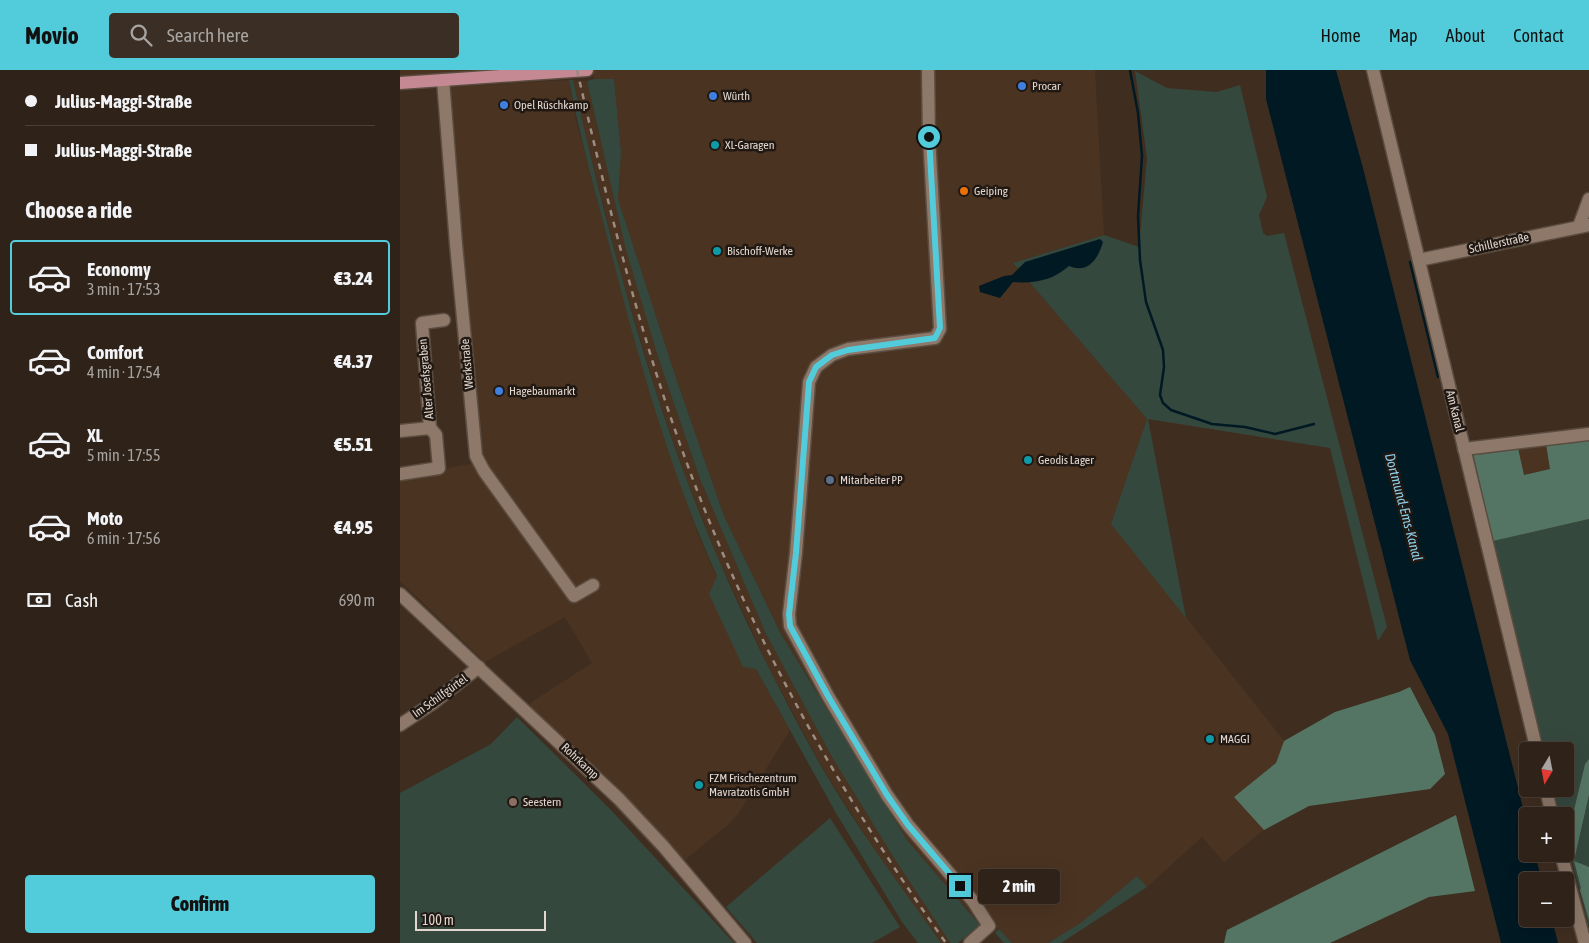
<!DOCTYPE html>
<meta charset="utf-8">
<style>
:root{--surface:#2f2218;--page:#3b2f25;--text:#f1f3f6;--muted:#a7a4a2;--line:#4a3f37;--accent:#52cbda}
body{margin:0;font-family:"Asap Condensed",sans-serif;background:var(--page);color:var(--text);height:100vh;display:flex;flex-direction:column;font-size:19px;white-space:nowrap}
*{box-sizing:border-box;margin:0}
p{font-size:16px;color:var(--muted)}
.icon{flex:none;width:28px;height:28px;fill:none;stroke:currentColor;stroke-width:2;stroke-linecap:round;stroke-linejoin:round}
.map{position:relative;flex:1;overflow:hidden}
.panel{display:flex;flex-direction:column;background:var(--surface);width:400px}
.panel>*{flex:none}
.top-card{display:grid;align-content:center;height:110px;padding:0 25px;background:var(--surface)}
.needle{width:32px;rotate:190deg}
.fabs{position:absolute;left:1119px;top:672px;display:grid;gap:10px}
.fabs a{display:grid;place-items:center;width:55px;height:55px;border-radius:5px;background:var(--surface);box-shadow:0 5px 20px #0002,0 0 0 1px var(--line);font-size:25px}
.scale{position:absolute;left:15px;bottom:12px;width:131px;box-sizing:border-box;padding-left:5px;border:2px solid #e2d6ce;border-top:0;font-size:14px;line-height:18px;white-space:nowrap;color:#e2d6ce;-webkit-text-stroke:4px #201812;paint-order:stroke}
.end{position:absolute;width:22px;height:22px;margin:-11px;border:6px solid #52cbda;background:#111;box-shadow:0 0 0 2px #111}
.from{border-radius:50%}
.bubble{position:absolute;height:35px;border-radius:5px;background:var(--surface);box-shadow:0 5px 20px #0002,0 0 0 1px var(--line);font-size:16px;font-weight:800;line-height:35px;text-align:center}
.top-card b{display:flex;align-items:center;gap:18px;height:48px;font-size:19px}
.top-card b+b{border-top:1px solid var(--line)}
.top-card i{width:12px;height:12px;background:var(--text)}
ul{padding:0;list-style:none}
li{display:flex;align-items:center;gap:15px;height:75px;margin:0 10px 8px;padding:0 15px;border:2px solid transparent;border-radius:5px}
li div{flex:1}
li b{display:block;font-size:19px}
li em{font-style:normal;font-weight:800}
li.selected{border-color:var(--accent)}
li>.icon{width:45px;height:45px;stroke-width:1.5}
h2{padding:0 25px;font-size:22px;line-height:60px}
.pay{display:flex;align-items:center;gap:12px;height:55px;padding:0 25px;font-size:19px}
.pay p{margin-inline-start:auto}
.cta{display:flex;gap:10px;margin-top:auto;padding:10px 25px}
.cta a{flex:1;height:58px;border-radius:5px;background:var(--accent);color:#111;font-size:20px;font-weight:800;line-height:58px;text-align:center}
header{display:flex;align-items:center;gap:30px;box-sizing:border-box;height:70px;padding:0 25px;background:var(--accent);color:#111}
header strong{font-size:24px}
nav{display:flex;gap:28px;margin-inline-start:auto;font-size:18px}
.search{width:350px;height:45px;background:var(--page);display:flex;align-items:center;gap:12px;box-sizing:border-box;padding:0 18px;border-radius:5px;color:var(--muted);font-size:19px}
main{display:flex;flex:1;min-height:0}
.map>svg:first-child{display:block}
.built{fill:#4b3321}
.green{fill:#35483e}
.forest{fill:#557564}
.water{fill:#001923}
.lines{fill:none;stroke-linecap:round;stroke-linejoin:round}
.stream{stroke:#001923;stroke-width:2.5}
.minor-casing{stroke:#5b4c40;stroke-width:15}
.major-casing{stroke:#5b4c40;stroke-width:15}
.minor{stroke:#8d7869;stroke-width:12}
.major{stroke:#c48992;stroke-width:12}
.rail{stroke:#9c8d83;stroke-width:2.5;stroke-dasharray:6 6;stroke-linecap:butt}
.route{stroke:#52cbda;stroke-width:6}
.shop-dot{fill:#3f7fe0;stroke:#201812;stroke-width:2}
.culture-dot{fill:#0f9aa8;stroke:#201812;stroke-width:2}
.food-dot{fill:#e8710a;stroke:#201812;stroke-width:2}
.service-dot{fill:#5c6f8a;stroke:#201812;stroke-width:2}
.education-dot{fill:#8d6e63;stroke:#201812;stroke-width:2}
.labels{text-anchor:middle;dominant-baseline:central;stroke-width:5;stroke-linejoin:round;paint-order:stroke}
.poi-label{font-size:12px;fill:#e2d6ce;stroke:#201812;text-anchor:start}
.street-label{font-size:12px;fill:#e2d6ce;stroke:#201812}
.water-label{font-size:14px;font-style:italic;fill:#8ccde9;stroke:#201812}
</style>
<header>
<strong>Movio</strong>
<div class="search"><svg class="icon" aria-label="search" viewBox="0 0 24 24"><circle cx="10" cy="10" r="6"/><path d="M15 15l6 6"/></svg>Search here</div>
<nav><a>Home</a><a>Map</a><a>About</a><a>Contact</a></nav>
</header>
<main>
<section class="panel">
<div class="top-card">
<b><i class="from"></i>Julius-Maggi-Straße</b>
<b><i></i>Julius-Maggi-Straße</b>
</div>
<h2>Choose a ride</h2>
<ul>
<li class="selected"><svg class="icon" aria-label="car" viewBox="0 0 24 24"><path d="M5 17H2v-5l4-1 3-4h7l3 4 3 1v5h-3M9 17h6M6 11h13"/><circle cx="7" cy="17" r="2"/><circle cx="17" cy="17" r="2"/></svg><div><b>Economy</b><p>3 min · 17:53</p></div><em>€3.24</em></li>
<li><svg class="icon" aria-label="car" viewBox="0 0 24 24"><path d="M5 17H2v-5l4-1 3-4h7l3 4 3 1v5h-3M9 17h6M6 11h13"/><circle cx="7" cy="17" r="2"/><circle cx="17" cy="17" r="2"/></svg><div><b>Comfort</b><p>4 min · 17:54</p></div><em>€4.37</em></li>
<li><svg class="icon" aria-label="car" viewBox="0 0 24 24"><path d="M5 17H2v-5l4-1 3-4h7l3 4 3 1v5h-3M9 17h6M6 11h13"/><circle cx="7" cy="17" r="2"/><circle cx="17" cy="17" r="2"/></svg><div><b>XL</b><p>5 min · 17:55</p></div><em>€5.51</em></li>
<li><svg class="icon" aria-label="car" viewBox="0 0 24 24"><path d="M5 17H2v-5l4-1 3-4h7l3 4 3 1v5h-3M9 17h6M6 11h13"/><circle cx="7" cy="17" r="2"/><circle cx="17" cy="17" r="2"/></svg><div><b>Moto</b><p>6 min · 17:56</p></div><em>€4.95</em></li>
</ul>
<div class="pay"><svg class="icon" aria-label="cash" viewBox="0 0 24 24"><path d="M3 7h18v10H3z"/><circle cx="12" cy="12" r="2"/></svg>Cash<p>690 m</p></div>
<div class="cta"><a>Confirm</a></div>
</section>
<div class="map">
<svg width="1189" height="873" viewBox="0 0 1189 873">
<rect width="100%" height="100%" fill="#3f2e20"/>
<g class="built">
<path d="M 0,0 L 151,0 L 0,12 Z"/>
<path d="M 192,0 L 695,0 L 704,165 L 613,193 L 747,349 L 712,454 L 884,671 L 876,693 L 834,727 L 864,760 L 824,792 L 802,767 L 747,817 L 737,806 L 682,852 L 648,873 L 612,873 L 599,859 L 580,855 L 507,770 L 381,564 L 324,446 L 276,308 L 218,129 L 221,82 L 214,9 L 194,9 Z"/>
<path d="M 169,10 L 176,50 L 225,235 L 262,362 L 298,464 L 356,599 L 390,660 L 340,741 L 330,753 L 281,793 L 126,639 L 133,631 L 192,593 L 165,547 L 85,592 L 0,511 L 0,407 L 81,392 L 60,158 L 51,17 Z"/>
<path d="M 173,10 L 187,11 L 199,64 L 259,290 L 300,409 L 366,564 L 432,687 L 494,788 L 549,871 L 546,873 L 541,873 L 475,781 L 422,697 L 370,600 L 318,488 L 286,408 L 257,324 L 222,209 L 186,67 Z"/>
<path d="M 1146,374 L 1151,399 L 1123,405 L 1118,378 Z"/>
</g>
<g class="green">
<path d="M 735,1 L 767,18 L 817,22 L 840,15 L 867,127 L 859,145 L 863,163 L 867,166 L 884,163 L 987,557 L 978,571 L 930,378 L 748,349 L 786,548 L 711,454 L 747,349 L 613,193 L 704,165 L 739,177 L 747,88 Z"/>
<path d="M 194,9 L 214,9 L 221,82 L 218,129 L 276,308 L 324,446 L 381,564 L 507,770 L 580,855 L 558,873 L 551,873 L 549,871 L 494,788 L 432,687 L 366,564 L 300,409 L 259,290 L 226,180 L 187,11 Z"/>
<path d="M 169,10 L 173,10 C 203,144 238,279 286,408 C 323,507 369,604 421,696 C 457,758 500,815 541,873 L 518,873 L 502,852 L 436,743 L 356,599 L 343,597 L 309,524 L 317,506 C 271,404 240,295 212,186 C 197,128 180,69 169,10 Z"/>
<path d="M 1189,449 L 1189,689 L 1185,694 L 1166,773 L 1165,746 L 1160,746 L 1153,719 L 1165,719 L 1165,681 L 1144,681 L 1093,471 Z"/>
<path d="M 117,647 L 210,739 L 334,873 L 0,873 L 0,723 L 91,674 Z"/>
<path d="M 1189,725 L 1189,857 L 1172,791 L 1174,791 Z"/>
<path d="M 430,748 L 500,857 L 472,873 L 357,873 L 326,837 Z"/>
<path d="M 737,806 L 747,817 L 661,873 L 648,873 L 682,852 Z"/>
<path d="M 599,859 L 612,873 L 604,873 L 595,863 Z"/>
</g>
<g class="forest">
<path d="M 1189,369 L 1189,449 L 1093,471 L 1073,383 L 1118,378 L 1124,405 L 1150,399 L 1146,374 Z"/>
<path d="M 1010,617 L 1035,665 L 1045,704 L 1030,719 L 909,736 L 864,760 L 834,727 L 876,693 L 884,671 L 935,642 L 999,622 Z"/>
<path d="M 1189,689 L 1189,725 L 1174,791 L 1189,797 L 1189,850 L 1180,820 L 1181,818 L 1174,791 L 1170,789 L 1166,773 L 1185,694 Z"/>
<path d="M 1056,745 L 1075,821 L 1029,827 L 930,873 L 824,873 L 827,860 Z"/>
</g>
<g class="water">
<path d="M 866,0 L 936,0 L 963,98 L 1127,754 L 1128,784 L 1135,784 L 1142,811 L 1128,811 L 1128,849 L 1152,849 L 1158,873 L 1101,873 L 1048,664 L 1010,590 L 866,29 Z"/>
<path d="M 700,169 L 703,172 C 698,189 688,204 669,196 C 653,210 635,214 613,212 L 600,228 L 580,222 L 579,216 L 604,206 L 612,205 L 625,192 Z"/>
</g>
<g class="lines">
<g class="stream">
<path d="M 730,0 L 738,43 L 742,86 L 738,146 L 740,190 L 746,232 L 763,280 L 764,297 L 760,325 L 763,333 L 771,340 L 812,354 L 845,357 L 875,364 L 914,354"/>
<path d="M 1010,192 L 1038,307"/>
</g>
<g class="minor-casing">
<g id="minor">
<path d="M 528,0 L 529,67 L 540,259 L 535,268 L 448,279 L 432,285 L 416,297 L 409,312 L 396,483 L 389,544 L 390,556 L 428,626 L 487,725 L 508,755 L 573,831 L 589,856 L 570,873"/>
<path d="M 973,0 L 1137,681"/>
<path d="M 43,10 L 56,174 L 76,386 L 84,401 L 174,526 L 193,515"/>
<path d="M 1179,156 L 1189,129"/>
<path d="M 1019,190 L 1189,155"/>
<path d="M 30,358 L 22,253 L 44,250"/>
<path d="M 0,361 L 30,358 L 36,365 L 39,398 L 0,404"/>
<path d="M 1064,379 L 1189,364"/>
<path d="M 0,524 L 219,729 L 263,776 L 345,873"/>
<path d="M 0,655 L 33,633 L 79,597"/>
<path d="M 1146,719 L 1152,746"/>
<path d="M 1161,784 L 1185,873"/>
</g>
</g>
<g class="major-casing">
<path id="major" d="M 0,13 L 187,0"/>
</g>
<use href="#minor" class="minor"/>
<use href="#major" class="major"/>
<path class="rail" d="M 177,0 C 207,131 239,262 285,388 C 348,562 439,723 546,873"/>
</g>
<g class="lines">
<path class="route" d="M 529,67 L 540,258 L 535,268 L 448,280 L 432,285 L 416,297 L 409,312 L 396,483 L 389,544 L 390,556 L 428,626 L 487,725 L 508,755 L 560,816"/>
</g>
<g class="shop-dot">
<circle cx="622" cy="16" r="5"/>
<circle cx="313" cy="26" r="5"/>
<circle cx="104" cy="35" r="5"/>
<circle cx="99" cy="321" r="5"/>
</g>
<g class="culture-dot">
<circle cx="315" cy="75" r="5"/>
<circle cx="317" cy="181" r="5"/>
<circle cx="628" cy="390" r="5"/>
<circle cx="810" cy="669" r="5"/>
<circle cx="299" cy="715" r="5"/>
</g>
<circle class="food-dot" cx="564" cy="121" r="5"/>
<circle class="service-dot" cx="430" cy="410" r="5"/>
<circle class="education-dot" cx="113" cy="732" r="5"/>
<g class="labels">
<g class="poi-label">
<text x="632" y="16">Procar</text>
<text x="323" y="26">Würth</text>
<text x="114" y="35">Opel Rüschkamp</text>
<text x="325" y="75">XL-Garagen</text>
<text x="574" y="121">Geiping</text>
<text x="327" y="181">Bischoff-Werke</text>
<text x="109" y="321">Hagebaumarkt</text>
<text x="638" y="390">Geodis Lager</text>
<text x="440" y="410">Mitarbeiter PP</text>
<text x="820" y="669">MAGGI</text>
<text x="309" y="708">FZM Frischezentrum<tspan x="309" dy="14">Mavratzotis GmbH</tspan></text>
<text x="123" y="732">Seestern</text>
</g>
<g class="street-label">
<text transform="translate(1099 173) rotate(-12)">Schillerstraße</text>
<text transform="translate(67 294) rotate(-95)">Werkstraße</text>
<text transform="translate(26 309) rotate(-95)">Alter Josefsgraben</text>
<text transform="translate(1055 341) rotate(76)">Am Kanal</text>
<text transform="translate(40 626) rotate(-36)">Im Schilfgürtel</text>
<text transform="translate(180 691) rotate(43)">Rohrkamp</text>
</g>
<g class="water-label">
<text transform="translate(1004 437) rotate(75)">Dortmund-Ems-Kanal</text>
</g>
</g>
</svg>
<div class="fabs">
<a><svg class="needle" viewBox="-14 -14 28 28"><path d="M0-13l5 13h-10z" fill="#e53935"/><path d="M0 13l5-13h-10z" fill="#a7a4a2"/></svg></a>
<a>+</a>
<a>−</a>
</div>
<div class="scale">100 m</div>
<i class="end from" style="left:529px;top:67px"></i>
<i class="end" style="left:560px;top:816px"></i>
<div class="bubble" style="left:578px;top:799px;width:82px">2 min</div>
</div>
</main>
